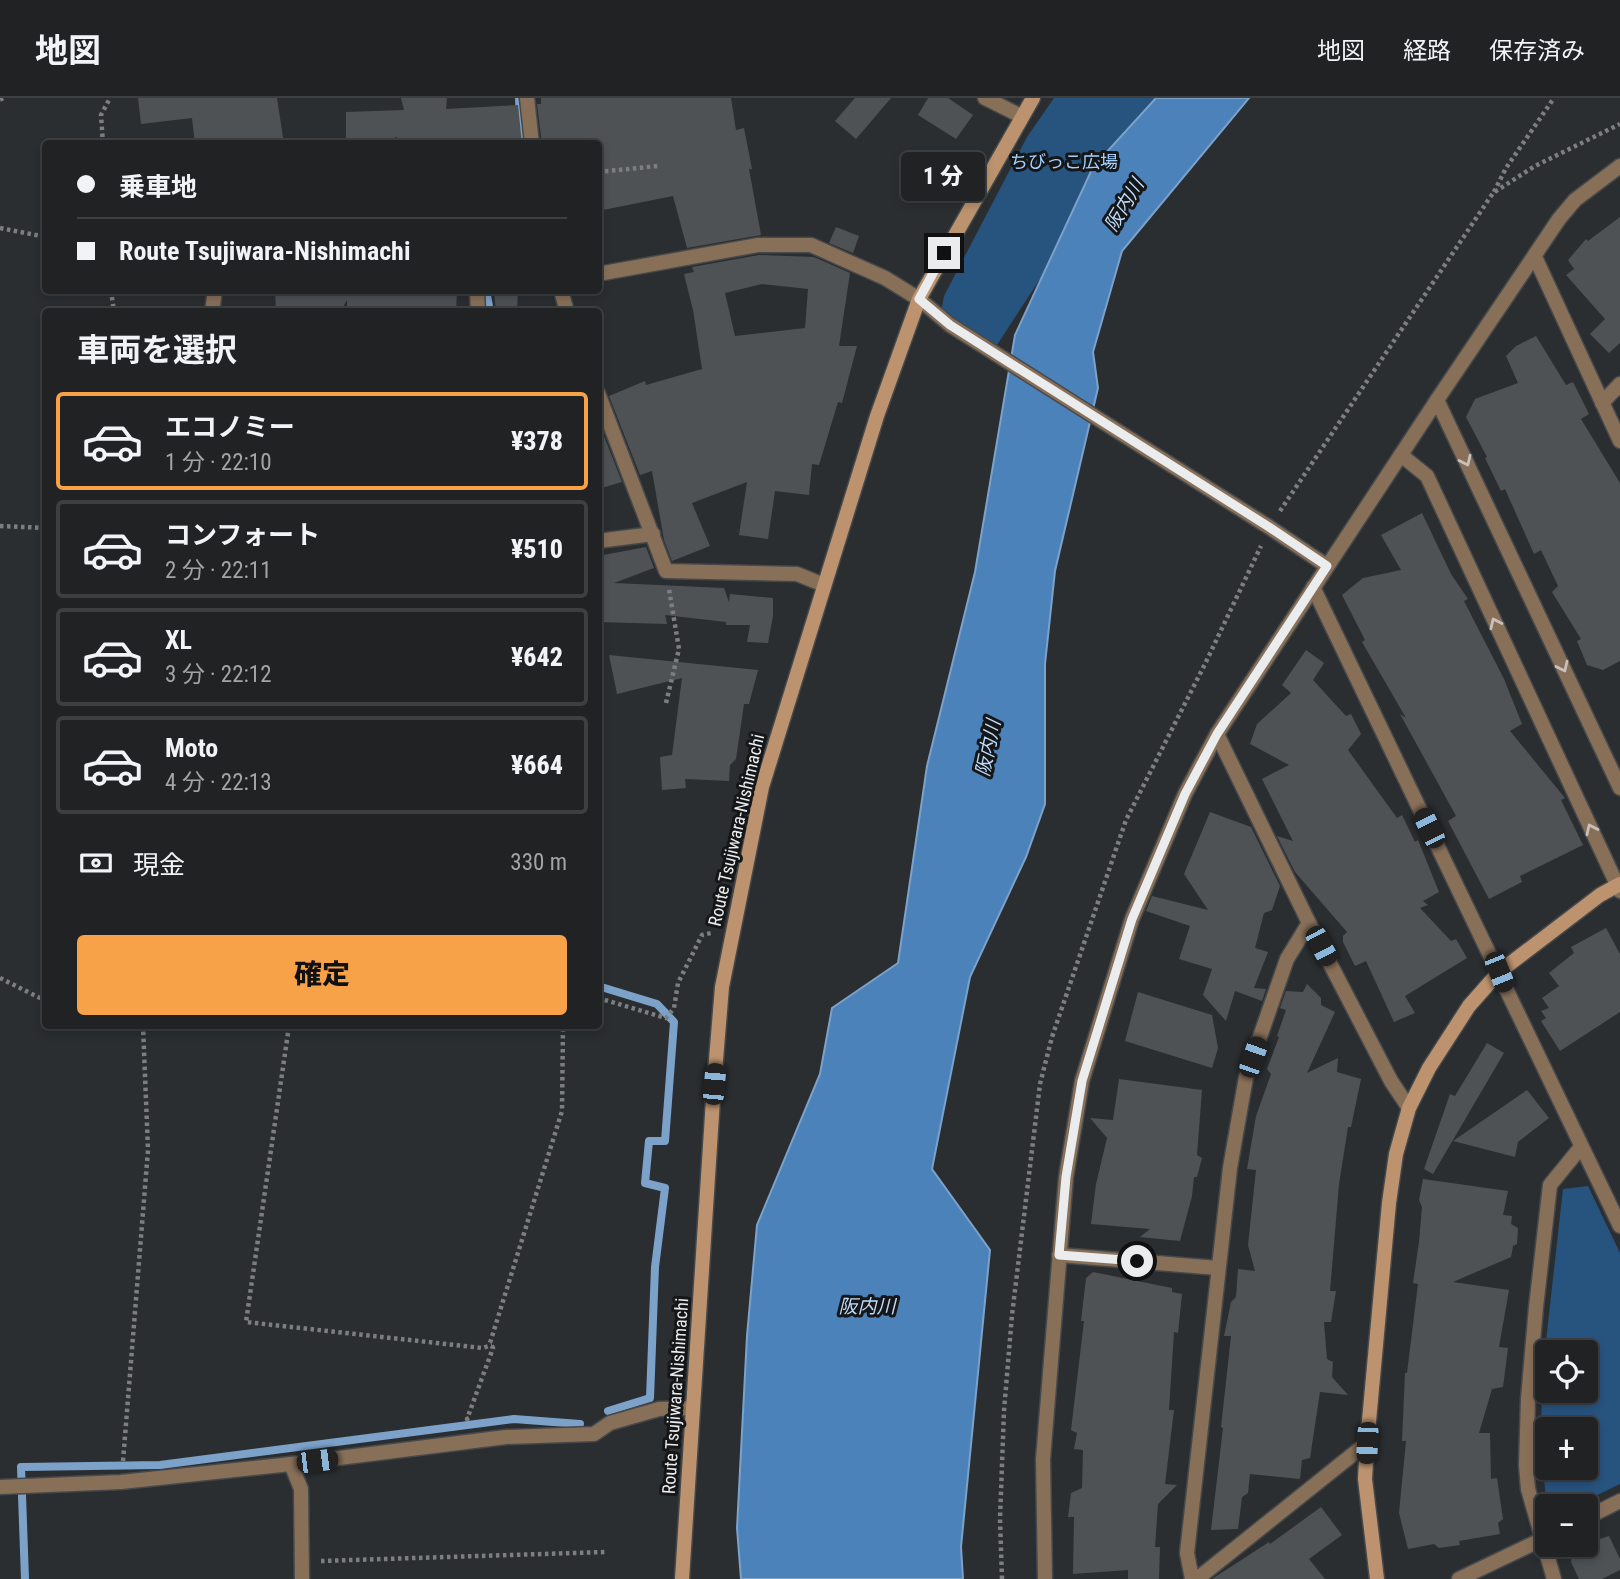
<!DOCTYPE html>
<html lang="ja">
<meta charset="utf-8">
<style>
:root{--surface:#202224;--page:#2d2f31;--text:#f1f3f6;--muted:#a2a4a6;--line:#3d3f41;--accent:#f7a149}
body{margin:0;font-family:"Roboto Condensed","Noto Sans JP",sans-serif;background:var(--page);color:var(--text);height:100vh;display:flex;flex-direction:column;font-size:26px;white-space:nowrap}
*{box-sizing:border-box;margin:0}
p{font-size:23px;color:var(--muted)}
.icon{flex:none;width:38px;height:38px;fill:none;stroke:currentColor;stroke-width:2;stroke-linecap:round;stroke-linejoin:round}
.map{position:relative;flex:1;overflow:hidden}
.side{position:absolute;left:42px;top:210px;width:560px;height:721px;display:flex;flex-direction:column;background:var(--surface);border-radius:7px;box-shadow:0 4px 10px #0003,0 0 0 2px var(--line)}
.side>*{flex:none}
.top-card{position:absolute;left:42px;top:42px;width:560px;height:154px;border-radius:7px;box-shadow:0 4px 10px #0003,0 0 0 2px var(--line);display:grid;align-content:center;height:154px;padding:0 35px;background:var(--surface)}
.controls{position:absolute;left:1535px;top:1242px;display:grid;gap:14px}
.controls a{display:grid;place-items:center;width:63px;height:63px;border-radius:7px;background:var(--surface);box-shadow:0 4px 10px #0003,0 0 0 2px var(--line);font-size:35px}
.end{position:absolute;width:32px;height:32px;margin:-16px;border:9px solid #ebecee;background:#111;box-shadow:0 0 0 4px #111}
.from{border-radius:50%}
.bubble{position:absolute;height:49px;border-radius:7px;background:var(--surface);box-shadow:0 4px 10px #0003,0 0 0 2px var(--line);font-size:23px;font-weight:800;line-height:49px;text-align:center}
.car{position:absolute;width:21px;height:42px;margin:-21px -10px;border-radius:9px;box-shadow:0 0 5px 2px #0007;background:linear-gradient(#222 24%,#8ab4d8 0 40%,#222 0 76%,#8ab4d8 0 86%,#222 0)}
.top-card b{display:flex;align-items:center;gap:24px;height:66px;font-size:26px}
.top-card b+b{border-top:2px solid var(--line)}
.top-card i{width:18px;height:18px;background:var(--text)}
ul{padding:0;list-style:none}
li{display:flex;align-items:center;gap:21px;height:98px;margin:0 14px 10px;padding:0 21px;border:4px solid var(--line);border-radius:7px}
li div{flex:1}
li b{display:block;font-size:26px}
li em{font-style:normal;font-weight:800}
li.on{border-color:var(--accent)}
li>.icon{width:63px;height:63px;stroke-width:1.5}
h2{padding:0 35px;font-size:32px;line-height:84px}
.pay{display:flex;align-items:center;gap:18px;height:77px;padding:0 35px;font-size:26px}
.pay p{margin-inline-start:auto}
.primary-button{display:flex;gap:14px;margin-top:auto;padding:14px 35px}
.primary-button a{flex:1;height:80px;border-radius:7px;background:var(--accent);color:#111;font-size:28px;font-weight:800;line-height:80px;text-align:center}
header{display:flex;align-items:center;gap:42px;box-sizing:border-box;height:98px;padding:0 35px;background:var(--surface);border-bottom:2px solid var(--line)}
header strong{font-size:33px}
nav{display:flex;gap:38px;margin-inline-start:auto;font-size:24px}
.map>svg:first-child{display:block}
.green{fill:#27537f;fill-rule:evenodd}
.water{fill:#4c82ba;stroke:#7ca2ca;stroke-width:2}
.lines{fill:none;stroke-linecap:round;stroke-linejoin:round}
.stream{stroke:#7ca2ca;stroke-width:8}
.building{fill:#4f5255;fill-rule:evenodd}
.street-casing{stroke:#46494b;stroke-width:17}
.secondary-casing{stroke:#46494b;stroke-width:17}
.path{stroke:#7c7e80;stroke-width:4.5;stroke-dasharray:3.5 3.5;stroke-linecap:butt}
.street{stroke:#886f58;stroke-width:14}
.secondary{stroke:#bc936e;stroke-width:14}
.oneway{stroke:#c8c0ba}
.route{stroke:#ebecee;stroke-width:9}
.labels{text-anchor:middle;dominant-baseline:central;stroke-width:6;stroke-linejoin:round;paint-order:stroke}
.park-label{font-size:18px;fill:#a5d0ff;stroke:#151617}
.street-label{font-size:18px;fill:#ebecee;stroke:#151617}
.water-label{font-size:19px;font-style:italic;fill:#bedbfb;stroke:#151617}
</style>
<header>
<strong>地図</strong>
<nav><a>地図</a><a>経路</a><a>保存済み</a></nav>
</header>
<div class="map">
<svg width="1620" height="1481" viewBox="0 0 1620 1481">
<rect width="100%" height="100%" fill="#2b2e30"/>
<g class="green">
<path d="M 1054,0 L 1158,0 L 997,247 L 947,218 L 942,209 L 944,198 L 1027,39 Z"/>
<path d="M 1588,1088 L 1620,1155 L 1620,1386 L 1573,1409 L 1547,1409 L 1547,1411 L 1541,1349 L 1542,1279 L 1563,1091 ZM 1547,1255 L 1586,1255 L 1586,1293 L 1547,1293 ZM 1547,1332 L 1586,1332 L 1586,1370 L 1547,1370 Z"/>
</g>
<path class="water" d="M 1156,0 L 1249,0 L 1122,153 L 1093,254 L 1098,290 L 1055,473 L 1045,566 L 1045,706 L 1026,759 L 970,879 L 932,1071 L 990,1152 L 961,1449 L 963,1481 L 741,1481 L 737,1430 L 747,1238 L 757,1127 L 820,976 L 832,910 L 898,865 L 927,668 L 975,474 L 1015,237 L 1093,69 Z"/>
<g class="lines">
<g class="stream">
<path d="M 519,0 L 521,43"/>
<path d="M 486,192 L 490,214"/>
<path d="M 598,888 L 657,906 L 674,924 L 665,1043 L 649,1043 L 645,1085 L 665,1090 L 655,1169 L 650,1300 L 608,1313"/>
<path d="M 25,1481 L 21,1369 L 160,1367 L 514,1321 L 580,1326"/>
</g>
</g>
<g class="building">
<path d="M 138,0 L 277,0 L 284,46 L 195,46 L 192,20 L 141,26 Z"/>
<path d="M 401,0 L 447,0 L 446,11 L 518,7 L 522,46 L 398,46 L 397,39 L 376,46 L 346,46 L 346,14 L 404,12 Z"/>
<path d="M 541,0 L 731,0 L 736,32 L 744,30 L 752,71 L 749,71 L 761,137 L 687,150 L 673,98 L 598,113 L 598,46 L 542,46 L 537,6 L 541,6 Z"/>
<path d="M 855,0 L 891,0 L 856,41 L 835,23 Z"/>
<path d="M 928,0 L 948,0 L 973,17 L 956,41 L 918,17 Z"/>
<path d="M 1620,119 L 1620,245 L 1609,255 L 1590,236 L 1605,221 L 1566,177 L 1574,171 L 1568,162 L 1586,141 L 1588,143 Z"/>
<path d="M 836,129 L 859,138 L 853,155 L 829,145 Z"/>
<path d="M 759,157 L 814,159 L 850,175 L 839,248 L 857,248 L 842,305 L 838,304 L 819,367 L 812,366 L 809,397 L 775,393 L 768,441 L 739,437 L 747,384 L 692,405 L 710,448 L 672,463 L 664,442 L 652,373 L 640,377 L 609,298 L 645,283 L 646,287 L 702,271 L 693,212 L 684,176 L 694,174 L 692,169 ZM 762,186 L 808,191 L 805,230 L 735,238 L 725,195 Z"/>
<path d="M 275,192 L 353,192 L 352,195 L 457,192 L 456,214 L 347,214 L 347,202 L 340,214 L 276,214 Z"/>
<path d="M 494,192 L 518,192 L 517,214 L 496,214 Z"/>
<path d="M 1536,238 L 1566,287 L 1573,284 L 1589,316 L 1581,321 L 1620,385 L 1620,563 L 1603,572 L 1587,567 L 1577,543 L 1581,541 L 1552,494 L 1558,488 L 1541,452 L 1534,456 L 1505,391 L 1501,393 L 1485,360 L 1487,359 L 1466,319 L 1475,301 L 1518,285 L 1506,258 L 1516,248 Z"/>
<path d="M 598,323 L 622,384 L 598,391 Z"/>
<path d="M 1422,415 L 1451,476 L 1468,501 L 1464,503 L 1504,581 L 1522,626 L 1510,633 L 1565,700 L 1561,702 L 1583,747 L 1520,778 L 1522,784 L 1489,801 L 1448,723 L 1456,718 L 1400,616 L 1406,620 L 1362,544 L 1365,542 L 1342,497 L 1363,480 L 1401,472 L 1381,437 Z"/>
<path d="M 646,449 L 654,470 L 614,485 L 724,490 L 729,504 L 730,496 L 773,500 L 773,518 L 768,545 L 747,544 L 750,527 L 726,527 L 726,524 L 665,517 L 667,526 L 598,524 L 598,458 Z"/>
<path d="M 1306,552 L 1324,565 L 1313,582 L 1346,618 L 1351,616 L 1361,636 L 1348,652 L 1397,720 L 1402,717 L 1415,744 L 1418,742 L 1439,794 L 1423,803 L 1428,807 L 1420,810 L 1451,843 L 1456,841 L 1467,860 L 1405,898 L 1415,915 L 1394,924 L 1366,863 L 1355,868 L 1343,844 L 1343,838 L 1347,834 L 1295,774 L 1277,738 L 1293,743 L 1262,681 L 1289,667 L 1250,646 L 1257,626 L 1291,595 L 1282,587 Z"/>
<path d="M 609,557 L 758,572 L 749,606 L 744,606 L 736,661 L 730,667 L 729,683 L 685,681 L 686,690 L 662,692 L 660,659 L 672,657 L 682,580 L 617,596 Z"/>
<path d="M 1210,714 L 1251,729 L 1280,788 L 1272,812 L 1264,815 L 1255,850 L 1268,854 L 1254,890 L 1266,891 L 1262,903 L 1235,893 L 1226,923 L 1203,897 L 1212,871 L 1179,861 L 1190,828 L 1146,813 L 1152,798 L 1208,812 L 1184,776 Z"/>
<path d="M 1606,830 L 1620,856 L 1620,914 L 1560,953 L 1541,923 L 1546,920 L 1541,913 L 1549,910 L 1542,900 L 1559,888 L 1549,875 L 1574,855 L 1571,849 Z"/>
<path d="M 1307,886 L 1321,900 L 1321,907 L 1335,914 L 1307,975 L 1338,960 L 1337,974 L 1361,981 L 1351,1029 L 1348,1029 L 1339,1086 L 1330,1193 L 1336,1193 L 1331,1224 L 1324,1224 L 1327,1261 L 1333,1264 L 1332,1279 L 1348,1297 L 1320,1294 L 1310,1360 L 1302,1362 L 1300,1381 L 1250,1376 L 1248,1395 L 1242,1399 L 1238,1431 L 1211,1432 L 1223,1330 L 1221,1329 L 1231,1238 L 1224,1238 L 1231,1204 L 1236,1199 L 1238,1171 L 1255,1173 L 1248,1147 L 1256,1072 L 1247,1071 L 1256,1018 L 1271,976 L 1267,971 L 1279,939 L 1277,938 L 1286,912 L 1280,910 L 1286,893 L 1303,894 Z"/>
<path d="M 1138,894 L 1212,917 L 1218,950 L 1212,970 L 1125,943 Z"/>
<path d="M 1487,945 L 1504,955 L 1433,1076 L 1424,1071 L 1450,996 L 1455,998 Z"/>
<path d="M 1119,981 L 1202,992 L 1197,1057 L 1202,1060 L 1197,1079 L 1194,1079 L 1192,1098 L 1180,1143 L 1140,1139 L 1150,1131 L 1091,1126 L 1096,1086 L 1107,1040 L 1090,1020 L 1113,1022 Z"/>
<path d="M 1527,992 L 1549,1020 L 1518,1044 L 1515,1059 L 1453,1043 Z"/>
<path d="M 1423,1081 L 1508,1093 L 1503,1117 L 1512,1118 L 1511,1126 L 1518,1130 L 1517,1146 L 1513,1148 L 1511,1159 L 1453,1184 L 1509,1192 L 1499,1249 L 1508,1250 L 1503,1289 L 1492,1291 L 1479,1335 L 1490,1335 L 1491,1381 L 1497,1380 L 1503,1421 L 1498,1425 L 1500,1436 L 1459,1443 L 1460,1447 L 1439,1450 L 1434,1446 L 1408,1451 L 1399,1415 L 1406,1343 L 1402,1343 L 1405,1275 L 1407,1275 L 1418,1186 L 1413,1185 L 1419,1144 L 1422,1109 L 1419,1102 Z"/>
<path d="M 1093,1174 L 1172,1190 L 1172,1194 L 1182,1196 L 1178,1235 L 1174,1234 L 1169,1312 L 1174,1312 L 1165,1386 L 1177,1387 L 1158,1406 L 1155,1449 L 1160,1449 L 1159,1481 L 1128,1481 L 1128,1472 L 1073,1476 L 1074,1419 L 1068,1419 L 1071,1395 L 1082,1390 L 1083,1352 L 1074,1351 L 1077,1335 L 1071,1332 L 1084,1223 L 1081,1223 L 1086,1180 Z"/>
<path d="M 1321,1409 L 1342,1437 L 1309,1461 L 1325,1481 L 1212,1481 L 1269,1444 L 1270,1446 Z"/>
<path d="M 1609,1438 L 1620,1461 L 1620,1472 L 1602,1481 L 1579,1481 L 1571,1464 L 1573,1450 Z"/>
</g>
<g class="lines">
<g class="street-casing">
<g id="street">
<path d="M 527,0 L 532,46"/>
<path d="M 985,0 L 1021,18"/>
<path d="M 1535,159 L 1620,343"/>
<path d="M 598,176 L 758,147 L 811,147 L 885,180 L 919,201 L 950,227 L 1269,429 L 1327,468"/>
<path d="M 477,192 L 478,214"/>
<path d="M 561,192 L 567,214"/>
<path d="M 212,214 L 215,192"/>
<path d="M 598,295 L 666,473 L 797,476 L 824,487"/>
<path d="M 1437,302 L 1620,690"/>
<path d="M 1602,305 L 1620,286"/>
<path d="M 1401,357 L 1427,378 L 1620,793"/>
<path d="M 598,443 L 653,436"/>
<path d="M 1313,489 L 1620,1128"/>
<path d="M 1309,825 L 1391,983 L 1409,1010"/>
<path d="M 1059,1157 L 1218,1170"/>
<path d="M 291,1366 L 301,1391 L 302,1481"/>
<path d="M 0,1389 L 121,1384 L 291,1366 L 506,1339 L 594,1336 L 610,1325 L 659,1311 L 693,1310"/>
<path d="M 1586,1420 L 1620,1403"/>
<path d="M 1045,1481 L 1043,1361 L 1066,1079 L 1082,983 L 1132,821 L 1185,696 L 1217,636 L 1437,302 L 1559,121 L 1575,102 L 1620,68"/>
<path d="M 1192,1481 L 1187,1455 L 1230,1070 L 1246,979 L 1287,861 L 1309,825 L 1217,636"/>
<path d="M 1197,1481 L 1367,1345"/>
<path d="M 1459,1481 L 1547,1439"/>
<path d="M 1554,1481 L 1528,1391 L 1526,1367 L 1528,1301 L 1536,1209 L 1550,1087 L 1581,1049"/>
</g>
</g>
<g class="secondary-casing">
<g id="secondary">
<path d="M 682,1481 L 714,986 L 722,889 L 762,689 L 877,318 L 919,201 L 1033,0"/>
<path d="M 1377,1481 L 1365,1381 L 1367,1345 L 1389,1105 L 1396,1056 L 1409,1010 L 1429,970 L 1469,908 L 1499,874 L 1600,797 L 1620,786"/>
</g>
</g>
<g class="path">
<path d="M 0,2 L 3,0"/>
<path d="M 103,46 L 101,17 L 110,0"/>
<path d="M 598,74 L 658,68"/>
<path d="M 1494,94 L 1506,70 L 1554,0"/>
<path d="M 0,130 L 46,139"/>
<path d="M 111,192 L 114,214"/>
<path d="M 1280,413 L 1493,95 L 1535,68 L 1620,26"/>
<path d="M 0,428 L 46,430"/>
<path d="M 666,605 L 679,551 L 669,491"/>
<path d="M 0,880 L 46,903"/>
<path d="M 598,900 L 666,920 L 674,910 L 678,885 L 702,837 L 711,835"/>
<path d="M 289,928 L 246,1224 L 482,1250 L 492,1247"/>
<path d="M 469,1320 L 467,1321 L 493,1250 L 490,1245 L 562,1013 L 563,928"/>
<path d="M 123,1363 L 148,1052 L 143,928"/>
<path d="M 321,1463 L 605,1454"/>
<path d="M 1002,1481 L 1000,1421 L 1004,1313 L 1012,1217 L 1040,986 L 1052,939 L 1126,722 L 1205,566 L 1261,448"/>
</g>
<use href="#street" class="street"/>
<use href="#secondary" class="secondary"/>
</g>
<defs><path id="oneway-chevron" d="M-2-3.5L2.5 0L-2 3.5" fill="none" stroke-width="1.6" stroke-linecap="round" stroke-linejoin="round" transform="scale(1.75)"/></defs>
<g class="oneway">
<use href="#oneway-chevron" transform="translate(1466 363) rotate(65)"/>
<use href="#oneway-chevron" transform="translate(1495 525) rotate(-115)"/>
<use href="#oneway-chevron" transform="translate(1563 569) rotate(65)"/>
<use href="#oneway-chevron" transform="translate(1591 731) rotate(-115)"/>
</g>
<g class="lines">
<path class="route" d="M 944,155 L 919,201 L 950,227 L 1269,429 L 1327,468 L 1217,636 L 1185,696 L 1132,821 L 1082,983 L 1066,1079 L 1059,1157 L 1137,1163"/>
</g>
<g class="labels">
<g class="park-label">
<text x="1064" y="63">ちびっこ広場</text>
</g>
<g class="street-label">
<text transform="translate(736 732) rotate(-77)">Route Tsujiwara-Nishimachi</text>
<text transform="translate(675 1298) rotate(-86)">Route Tsujiwara-Nishimachi</text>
</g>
<g class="water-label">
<text transform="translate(1124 107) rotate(-59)">阪内川</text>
<text transform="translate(988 650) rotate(-78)">阪内川</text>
<text x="867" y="1208">阪内川</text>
</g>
</g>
</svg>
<div class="controls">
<a><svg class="icon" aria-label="locate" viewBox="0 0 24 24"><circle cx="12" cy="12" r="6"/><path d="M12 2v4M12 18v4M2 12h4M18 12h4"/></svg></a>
<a>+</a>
<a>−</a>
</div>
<i class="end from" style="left:1137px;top:1163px"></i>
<i class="end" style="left:944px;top:155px"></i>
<div class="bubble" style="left:901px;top:54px;width:84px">1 分</div>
<i class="car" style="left:1429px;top:730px;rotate:334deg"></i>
<i class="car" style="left:1321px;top:848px;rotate:152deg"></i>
<i class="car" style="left:1499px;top:874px;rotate:158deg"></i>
<i class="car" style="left:1253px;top:959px;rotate:19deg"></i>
<i class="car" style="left:714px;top:986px;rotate:5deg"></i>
<i class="car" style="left:1367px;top:1345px;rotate:183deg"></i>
<i class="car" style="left:317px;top:1363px;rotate:83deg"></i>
<div class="top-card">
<b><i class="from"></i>乗車地</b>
<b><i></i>Route Tsujiwara-Nishimachi</b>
</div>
<section class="side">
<h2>車両を選択</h2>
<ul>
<li class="on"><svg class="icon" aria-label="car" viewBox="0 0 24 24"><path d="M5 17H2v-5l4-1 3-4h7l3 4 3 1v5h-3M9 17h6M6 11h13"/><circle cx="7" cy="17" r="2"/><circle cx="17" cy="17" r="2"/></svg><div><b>エコノミー</b><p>1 分 · 22:10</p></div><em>¥378</em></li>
<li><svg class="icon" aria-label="car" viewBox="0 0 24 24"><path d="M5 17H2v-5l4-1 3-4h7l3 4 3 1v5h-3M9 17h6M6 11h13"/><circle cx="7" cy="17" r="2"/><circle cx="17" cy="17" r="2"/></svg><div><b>コンフォート</b><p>2 分 · 22:11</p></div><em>¥510</em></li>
<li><svg class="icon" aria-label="car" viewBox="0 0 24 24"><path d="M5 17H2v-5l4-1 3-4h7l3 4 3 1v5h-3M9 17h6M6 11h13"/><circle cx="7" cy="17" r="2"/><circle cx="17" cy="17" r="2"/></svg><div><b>XL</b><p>3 分 · 22:12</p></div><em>¥642</em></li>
<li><svg class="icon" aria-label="car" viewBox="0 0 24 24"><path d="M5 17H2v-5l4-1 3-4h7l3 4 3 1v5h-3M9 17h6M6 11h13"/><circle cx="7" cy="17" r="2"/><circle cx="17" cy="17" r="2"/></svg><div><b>Moto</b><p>4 分 · 22:13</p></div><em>¥664</em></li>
</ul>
<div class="pay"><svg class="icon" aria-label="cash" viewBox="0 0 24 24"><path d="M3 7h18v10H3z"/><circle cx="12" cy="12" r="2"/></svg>現金<p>330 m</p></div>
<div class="primary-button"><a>確定</a></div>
</section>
</div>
